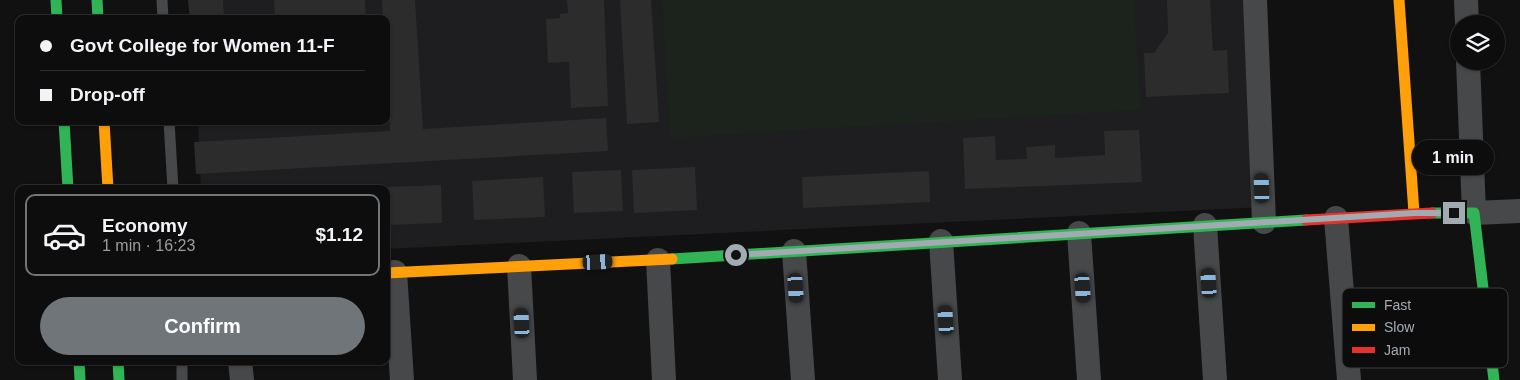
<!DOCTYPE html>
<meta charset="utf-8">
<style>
:root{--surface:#0d0d0e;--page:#1b1b1c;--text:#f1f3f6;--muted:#9a9c9e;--line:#2d2d2e;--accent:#70757a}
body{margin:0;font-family:Helvetica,sans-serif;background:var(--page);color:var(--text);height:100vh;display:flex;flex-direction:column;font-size:19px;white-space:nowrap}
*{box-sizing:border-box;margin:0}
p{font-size:16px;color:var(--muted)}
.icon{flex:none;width:28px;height:28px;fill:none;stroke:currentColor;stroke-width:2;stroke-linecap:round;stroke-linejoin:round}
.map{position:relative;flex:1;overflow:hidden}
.side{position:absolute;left:15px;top:185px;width:375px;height:180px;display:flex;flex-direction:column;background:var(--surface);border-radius:10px;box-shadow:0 1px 4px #0004,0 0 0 1px var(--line)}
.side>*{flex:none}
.guide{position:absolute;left:15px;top:15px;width:375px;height:110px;border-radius:10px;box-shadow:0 1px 4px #0004,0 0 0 1px var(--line);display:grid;align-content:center;height:110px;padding:0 25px;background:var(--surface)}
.controls{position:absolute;left:1450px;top:15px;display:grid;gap:10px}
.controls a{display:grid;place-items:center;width:55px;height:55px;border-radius:50%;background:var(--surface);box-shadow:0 1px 4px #0004,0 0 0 1px var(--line);font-size:25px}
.end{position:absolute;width:22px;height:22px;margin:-11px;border:6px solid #a3abb2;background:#111;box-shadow:0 0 0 2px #111}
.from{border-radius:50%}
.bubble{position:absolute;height:35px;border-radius:18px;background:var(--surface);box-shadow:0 1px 4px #0004,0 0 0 1px var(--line);font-size:16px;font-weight:700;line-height:35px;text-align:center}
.car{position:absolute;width:15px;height:30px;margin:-15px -8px;border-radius:6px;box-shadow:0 0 4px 1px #0007;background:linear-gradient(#222 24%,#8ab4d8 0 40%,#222 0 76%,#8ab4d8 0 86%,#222 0)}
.guide b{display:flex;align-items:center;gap:18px;height:48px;font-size:19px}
.guide b+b{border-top:1px solid var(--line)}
.guide i{width:12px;height:12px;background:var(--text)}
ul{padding:9px 0 0;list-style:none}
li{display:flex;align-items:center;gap:15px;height:82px;margin:0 10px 8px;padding:0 15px;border:2px solid transparent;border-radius:10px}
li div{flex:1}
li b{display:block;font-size:19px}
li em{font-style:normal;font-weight:700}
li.current{border-color:var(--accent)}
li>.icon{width:45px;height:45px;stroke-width:1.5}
.button{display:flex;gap:10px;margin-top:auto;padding:10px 25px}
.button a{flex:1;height:58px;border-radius:30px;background:var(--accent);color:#fff;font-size:20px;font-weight:700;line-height:58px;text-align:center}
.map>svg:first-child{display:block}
.built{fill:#1e1e20}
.green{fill:#1c221c}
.building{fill:#2c2c2d}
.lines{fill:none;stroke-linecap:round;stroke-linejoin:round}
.lane{stroke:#46484a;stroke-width:11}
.street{stroke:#46484a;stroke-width:24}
.fast{stroke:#30b455;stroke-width:11}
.slow{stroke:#ff9f0a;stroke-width:11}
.jam{stroke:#e5322d;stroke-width:11}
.route{stroke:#a3abb2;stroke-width:6}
.key{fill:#0c0c0d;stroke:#393c3f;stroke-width:1}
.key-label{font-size:14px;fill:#a3abb2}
</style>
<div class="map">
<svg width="1520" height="380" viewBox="0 0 1520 380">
<rect width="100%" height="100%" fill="#111112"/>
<path class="built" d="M 191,0 L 1255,0 L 1263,207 L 386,249 L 386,189 L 201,189 L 198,121 L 386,121 L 386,19 L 192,19 Z"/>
<path class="green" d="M 662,0 L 1134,0 L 1141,110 L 670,138 Z"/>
<g class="building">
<path d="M 188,0 L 223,0 L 224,19 L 190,19 Z"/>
<path d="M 274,0 L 365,0 L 366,19 L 275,19 Z"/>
<path d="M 382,0 L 415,0 L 423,129 L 606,118 L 608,151 L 196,174 L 194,142 L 390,131 L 386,19 L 383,19 Z"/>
<path d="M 567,0 L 604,0 L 608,106 L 571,108 L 569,62 L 548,63 L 546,19 L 560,18 L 560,14 L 568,13 Z"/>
<path d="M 620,0 L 651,0 L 659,122 L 627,124 Z"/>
<path d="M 1167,0 L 1210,0 L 1213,51 L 1227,50 L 1229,93 L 1146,97 L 1144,53 L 1154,53 L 1168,33 Z"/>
<path d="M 1139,130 L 1142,182 L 965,189 L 963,138 L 995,136 L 996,160 L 1027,159 L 1026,147 L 1055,145 L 1055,158 L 1105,155 L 1104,131 Z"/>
<path d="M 695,167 L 697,210 L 634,213 L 632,170 Z"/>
<path d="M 621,170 L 623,211 L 574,213 L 572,172 Z"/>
<path d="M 929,171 L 930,202 L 803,208 L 802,177 Z"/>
<path d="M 543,177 L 545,217 L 474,220 L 472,181 Z"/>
<path d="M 441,185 L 442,223 L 386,225 L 386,187 Z"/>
</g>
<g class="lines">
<g class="lane">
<path d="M 162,0 L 163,19"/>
<path d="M 169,121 L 173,189"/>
<path d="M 182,361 L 182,380"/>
</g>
<g class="street">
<path d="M 1255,0 L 1264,222"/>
<path d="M 1466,0 L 1467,24"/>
<path d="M 1468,61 L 1474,213 L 1520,211"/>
<path d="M 1336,218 L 1349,380"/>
<path d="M 1205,225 L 1215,380"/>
<path d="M 1079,233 L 1089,380"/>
<path d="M 941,241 L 950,380"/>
<path d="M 794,251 L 803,380"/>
<path d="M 658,260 L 664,380"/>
<path d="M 519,266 L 525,380"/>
<path d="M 395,272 L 402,380"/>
<path d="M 240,361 L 242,380"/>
</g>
<g class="fast">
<path d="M 56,0 L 57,19"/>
<path d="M 97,0 L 98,19"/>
<path d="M 64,121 L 68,189"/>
<path d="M 1432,213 L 1474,213 L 1494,380"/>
<path d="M 672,259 L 1306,220"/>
<path d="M 79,361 L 80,380"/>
<path d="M 118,361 L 119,380"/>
</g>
<g class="slow">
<path d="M 1399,0 L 1414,213"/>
<path d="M 104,121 L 108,189"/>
<path d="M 386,273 L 672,259"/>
</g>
<path class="jam" d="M 1306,220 L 1432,213"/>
</g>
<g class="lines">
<path class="route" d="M 736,255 L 1414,213 L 1454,213"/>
</g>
<rect x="1342" y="288" width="166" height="80" rx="8" class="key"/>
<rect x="1352" y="302" width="23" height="6" fill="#30b455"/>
<rect x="1352" y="324" width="23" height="7" fill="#ff9f0a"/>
<rect x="1352" y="347" width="23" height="6" fill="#e5322d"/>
<g class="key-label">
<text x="1384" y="310">Fast</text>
<text x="1384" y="332">Slow</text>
<text x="1384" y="355">Jam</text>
</g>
</svg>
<div class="controls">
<a><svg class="icon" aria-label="layers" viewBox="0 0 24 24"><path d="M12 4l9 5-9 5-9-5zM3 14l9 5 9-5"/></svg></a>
</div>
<i class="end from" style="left:736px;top:255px"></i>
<i class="end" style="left:1454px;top:213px"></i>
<div class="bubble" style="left:1412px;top:140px;width:82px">1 min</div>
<i class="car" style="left:1262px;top:188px;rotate:358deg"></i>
<i class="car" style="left:598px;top:262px;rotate:87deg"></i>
<i class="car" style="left:1209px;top:283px;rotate:356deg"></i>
<i class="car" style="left:796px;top:288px;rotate:176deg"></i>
<i class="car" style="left:1083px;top:288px;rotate:176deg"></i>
<i class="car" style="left:946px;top:320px;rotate:356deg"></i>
<i class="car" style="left:522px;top:323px;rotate:357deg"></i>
<div class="guide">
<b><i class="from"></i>Govt College for Women 11-F</b>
<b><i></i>Drop-off</b>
</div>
<section class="side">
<ul>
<li class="current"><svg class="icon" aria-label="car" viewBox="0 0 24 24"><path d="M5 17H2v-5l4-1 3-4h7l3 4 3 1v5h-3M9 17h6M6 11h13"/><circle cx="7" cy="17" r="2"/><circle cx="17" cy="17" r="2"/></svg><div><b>Economy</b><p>1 min · 16:23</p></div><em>$1.12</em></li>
</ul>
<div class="button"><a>Confirm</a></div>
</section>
</div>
